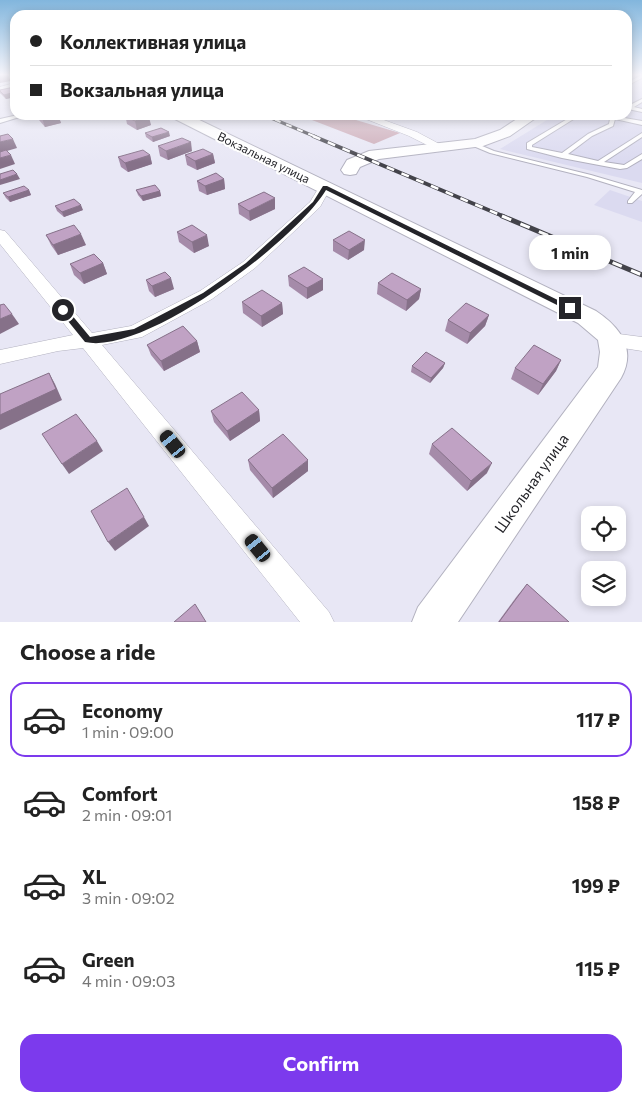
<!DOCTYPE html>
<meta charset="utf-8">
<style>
:root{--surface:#fff;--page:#f6f6f6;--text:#222;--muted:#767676;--line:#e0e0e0;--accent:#7c3aed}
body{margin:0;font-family:Commissioner,sans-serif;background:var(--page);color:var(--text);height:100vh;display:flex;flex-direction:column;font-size:19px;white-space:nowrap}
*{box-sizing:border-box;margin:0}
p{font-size:16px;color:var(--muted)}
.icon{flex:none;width:28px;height:28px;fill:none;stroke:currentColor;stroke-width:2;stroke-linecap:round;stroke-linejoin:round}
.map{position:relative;height:622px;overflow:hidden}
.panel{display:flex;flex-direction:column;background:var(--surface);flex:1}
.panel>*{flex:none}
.top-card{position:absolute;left:10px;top:10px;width:622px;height:110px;border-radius:15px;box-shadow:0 2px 8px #0003;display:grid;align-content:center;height:110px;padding:0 20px;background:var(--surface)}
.buttons{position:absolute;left:581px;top:506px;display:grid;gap:10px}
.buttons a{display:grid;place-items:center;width:45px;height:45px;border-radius:10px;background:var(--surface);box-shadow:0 2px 8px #0003;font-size:25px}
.end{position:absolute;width:22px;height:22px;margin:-11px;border:6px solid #242429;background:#fff;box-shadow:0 0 0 2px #fff}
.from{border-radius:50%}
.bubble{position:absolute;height:35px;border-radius:15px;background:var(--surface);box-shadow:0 2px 8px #0003;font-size:16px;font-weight:700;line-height:35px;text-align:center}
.car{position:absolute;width:15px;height:30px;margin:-15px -8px;border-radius:6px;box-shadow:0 0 4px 1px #0007;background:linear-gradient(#222 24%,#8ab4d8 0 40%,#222 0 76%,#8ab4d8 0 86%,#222 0)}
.top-card b{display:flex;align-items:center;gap:18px;height:48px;font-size:19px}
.top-card b+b{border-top:1px solid var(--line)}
.top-card i{width:12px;height:12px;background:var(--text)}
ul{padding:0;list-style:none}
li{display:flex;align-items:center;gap:15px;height:75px;margin:0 10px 8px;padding:0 10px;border:2px solid transparent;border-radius:15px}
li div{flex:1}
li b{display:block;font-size:19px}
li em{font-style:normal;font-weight:700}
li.on{border-color:var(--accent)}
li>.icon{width:45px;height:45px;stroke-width:1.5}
h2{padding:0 20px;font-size:22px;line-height:60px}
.button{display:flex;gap:10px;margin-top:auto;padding:10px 20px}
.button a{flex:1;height:58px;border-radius:15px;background:var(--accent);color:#fff;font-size:20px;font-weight:700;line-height:58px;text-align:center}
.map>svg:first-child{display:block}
.built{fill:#dbdaf0}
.green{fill:#ccabb7}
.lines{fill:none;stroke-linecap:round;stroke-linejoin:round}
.lane-casing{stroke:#b2b1bf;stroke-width:2}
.street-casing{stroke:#b2b1bf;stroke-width:1}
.secondary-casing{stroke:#b2b1bf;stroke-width:2}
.lane{fill:#fff;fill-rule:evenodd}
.street{fill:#fff;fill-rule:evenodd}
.secondary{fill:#fff;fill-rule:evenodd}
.rail-far2-casing{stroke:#43434a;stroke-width:3}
.rail-far1-casing{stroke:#43434a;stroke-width:4}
.rail-casing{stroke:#43434a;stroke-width:5}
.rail-far2{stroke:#fff;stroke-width:2;stroke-dasharray:6;stroke-linecap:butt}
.rail-far1{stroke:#fff;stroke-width:2.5;stroke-dasharray:8;stroke-linecap:butt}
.rail{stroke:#fff;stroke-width:3;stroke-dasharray:10;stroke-linecap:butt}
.wall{fill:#a58ba9}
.shaded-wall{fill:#867189}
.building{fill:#c0a2c4;stroke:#867189}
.route{fill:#242429}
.labels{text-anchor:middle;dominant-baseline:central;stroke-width:4.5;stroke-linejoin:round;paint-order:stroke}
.street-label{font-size:12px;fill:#242429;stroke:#fff}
.near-street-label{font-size:15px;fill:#242429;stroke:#fff}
</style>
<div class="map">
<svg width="642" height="622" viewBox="0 0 642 622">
<rect width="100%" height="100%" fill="#e8e7f5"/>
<g class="built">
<path d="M 628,75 L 642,75 L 642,183 L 500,149 L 555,115 L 628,115 Z"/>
<path d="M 610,190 L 642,201 L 642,222 L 594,205 Z"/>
</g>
<path class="green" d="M 299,115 L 339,115 L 400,133 L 374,144 Z"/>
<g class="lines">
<g class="lane-casing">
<g id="lane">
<path d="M 642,75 L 642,78 L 628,85 L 628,82 Z"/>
<path d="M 642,99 L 642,102 L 634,107 L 642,109 L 642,112 L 628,109 L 628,106 Z"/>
<path d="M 18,115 L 26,115 L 0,123 L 0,119 Z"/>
<path d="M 574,115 L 580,115 L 532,145 L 532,147 L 562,153 L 588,134 L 609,124 L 610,119 L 597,115 L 607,115 L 642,121 L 642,125 L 615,119 L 613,126 L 592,136 L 568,154 L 598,161 L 642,133 L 642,137 L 604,162 L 624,165 L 642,154 L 642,159 L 627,168 L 620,169 L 562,158 L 527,149 L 527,143 Z"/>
<path d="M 471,143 L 475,143 L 494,151 L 591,175 L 642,190 L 642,194 L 632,203 L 628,203 L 628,201 L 635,192 L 587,177 L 490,153 L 471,145 Z"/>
</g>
</g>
<g class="street-casing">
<g id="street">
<path d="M 15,83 L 15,89 L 0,93 L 0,87 Z"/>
<path d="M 356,115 L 370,115 L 417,132 L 445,147 L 439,150 L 435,149 L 409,136 Z"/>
<path d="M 325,183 L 331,187 L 320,207 L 255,268 L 212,299 L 142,337 L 102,345 L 329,612 L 334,622 L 300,622 L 83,348 L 58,351 L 0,364 L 0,350 L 73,335 L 0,244 L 0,230 L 5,231 L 92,333 L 131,326 L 200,291 L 243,262 L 310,202 L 321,184 Z"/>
<path d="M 611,333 L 642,337 L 642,351 L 604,345 L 602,340 L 604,335 Z"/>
</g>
</g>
<g class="secondary-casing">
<g id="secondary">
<path d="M 171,115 L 189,115 L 596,311 C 620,327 637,349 621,378 L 458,622 L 412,622 L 418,607 L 598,367 L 600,352 L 598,340 L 578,323 L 173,118 Z"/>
<path d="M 523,115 L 540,115 L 510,136 L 483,146 L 379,159 L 360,167 L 356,174 L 350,175 L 344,174 L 341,170 L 347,160 L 369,151 L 475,139 L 500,130 Z"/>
</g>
</g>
<use href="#lane" class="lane"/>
<use href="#street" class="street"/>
<use href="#secondary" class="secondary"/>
<g class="rail-far2-casing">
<path id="rail-far2" d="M 264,115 L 316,137"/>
</g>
<g class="rail-far1-casing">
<path id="rail-far1" d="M 313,136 L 505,217"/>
</g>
<g class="rail-casing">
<path id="rail" d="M 502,216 L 642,275"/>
</g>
<use href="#rail-far2" class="rail-far2"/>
<use href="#rail-far1" class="rail-far1"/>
<use href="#rail" class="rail"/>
</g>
<g class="wall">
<path d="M 15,88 L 15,97 L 6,99 L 0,93 L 0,90 Z"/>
<path d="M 36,115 L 58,115 L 61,123 L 45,127 L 39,120 Z"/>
<path d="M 114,115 L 146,115 L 151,125 L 137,130 L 127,124 L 126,119 L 121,120 Z"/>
<path d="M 145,133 L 170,136 L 153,142 L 146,137 Z"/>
<path d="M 158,146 L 192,151 L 168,160 L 160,156 Z"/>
<path d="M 213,154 L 215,163 L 197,170 L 187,165 L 185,155 Z"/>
<path d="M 150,155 L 152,164 L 128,172 L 121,167 L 118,157 Z"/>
<path d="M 224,179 L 225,189 L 207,195 L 199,191 L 197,181 Z"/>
<path d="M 29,190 L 31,195 L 10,202 L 6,198 L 3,193 Z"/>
<path d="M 136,190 L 160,191 L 161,196 L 143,201 L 138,195 Z"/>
<path d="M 238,204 L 275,209 L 250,221 L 239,214 Z"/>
<path d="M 55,206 L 83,210 L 64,217 L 57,211 Z"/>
<path d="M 177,232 L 209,246 L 194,253 L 179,242 Z"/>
<path d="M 46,235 L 86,245 L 58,255 L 51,245 Z"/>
<path d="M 333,240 L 364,250 L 348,260 L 333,251 Z"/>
<path d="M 103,263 L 107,274 L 84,284 L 74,275 L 70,264 Z"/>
<path d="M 288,276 L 323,290 L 307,299 L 289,286 Z"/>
<path d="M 146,280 L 174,289 L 155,297 L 149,291 Z"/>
<path d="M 378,283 L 421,289 L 419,299 L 406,311 L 377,294 Z"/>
<path d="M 242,302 L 282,303 L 283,314 L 262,327 L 243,313 Z"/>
<path d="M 489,315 L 485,326 L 467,344 L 445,331 L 448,320 Z"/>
<path d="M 197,341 L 200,352 L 164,371 L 151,355 L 147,345 Z"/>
<path d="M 561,360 L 556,371 L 538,395 L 511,379 L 515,368 Z"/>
<path d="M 445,363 L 443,368 L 430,383 L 411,372 L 412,366 Z"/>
<path d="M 259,410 L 260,421 L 230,441 L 214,422 L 211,411 Z"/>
<path d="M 432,444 L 487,473 L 467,491 L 429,454 Z"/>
<path d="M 248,460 L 308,471 L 273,498 L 250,470 Z"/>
<path d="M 527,584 L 569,622 L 498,622 L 517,596 Z"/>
</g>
<g class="shaded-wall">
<path d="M 0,75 L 8,75 L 11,81 L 0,83 Z"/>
<path d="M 15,92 L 15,97 L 6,99 L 4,95 Z"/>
<path d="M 54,115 L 58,115 L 61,123 L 45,127 L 42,118 Z"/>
<path d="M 119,115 L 134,115 L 125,116 L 126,119 L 121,120 Z"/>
<path d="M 149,117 L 151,125 L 137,130 L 135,121 Z"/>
<path d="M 169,132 L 170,136 L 153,142 L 152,137 Z"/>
<path d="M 13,139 L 17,148 L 0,153 L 0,142 Z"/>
<path d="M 191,142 L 192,151 L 168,160 L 166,151 Z"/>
<path d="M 213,154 L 215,163 L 197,170 L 195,161 Z"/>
<path d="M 11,155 L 15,164 L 0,169 L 0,158 Z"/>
<path d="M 150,155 L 152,164 L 128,172 L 125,163 Z"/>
<path d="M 17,174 L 20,179 L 0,185 L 0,180 Z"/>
<path d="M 224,179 L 225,189 L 207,195 L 205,186 Z"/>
<path d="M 29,190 L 31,195 L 10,202 L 8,197 Z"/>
<path d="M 160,191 L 161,196 L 143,201 L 141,196 Z"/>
<path d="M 275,198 L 275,209 L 250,221 L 249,211 Z"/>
<path d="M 81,205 L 83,210 L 64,217 L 62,212 Z"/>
<path d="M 81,234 L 86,245 L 58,255 L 53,245 Z"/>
<path d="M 207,235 L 209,246 L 194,253 L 192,242 Z"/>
<path d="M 365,240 L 364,250 L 348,260 L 349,250 Z"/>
<path d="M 103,263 L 107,274 L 84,284 L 80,273 Z"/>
<path d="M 171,278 L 174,289 L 155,297 L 152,286 Z"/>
<path d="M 323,279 L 323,290 L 307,299 L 307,288 Z"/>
<path d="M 421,289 L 419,299 L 406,311 L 407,300 Z"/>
<path d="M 282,303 L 283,314 L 262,327 L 261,316 Z"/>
<path d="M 12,314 L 19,324 L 0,334 L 0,319 Z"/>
<path d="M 489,315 L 485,326 L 467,344 L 470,333 Z"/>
<path d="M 197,341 L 200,352 L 164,371 L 161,361 Z"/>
<path d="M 561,360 L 556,371 L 538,395 L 543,384 Z"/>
<path d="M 445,363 L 443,368 L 430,383 L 431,378 Z"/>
<path d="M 49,373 L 55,384 L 62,400 L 0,430 L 0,415 Z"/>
<path d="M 259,410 L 260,421 L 230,441 L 227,431 Z"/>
<path d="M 97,441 L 103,451 L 69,474 L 62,464 Z"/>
<path d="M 308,460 L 308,471 L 273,498 L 272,488 Z"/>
<path d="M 492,463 L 487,473 L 467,491 L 471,481 Z"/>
<path d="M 144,517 L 149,526 L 115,551 L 108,542 Z"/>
</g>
<g class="building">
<path d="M 14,87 L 15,88 L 15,92 L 4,95 L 0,91 L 0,90 Z"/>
<path d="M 39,115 L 54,115 L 42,118 Z"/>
<path d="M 127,115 L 146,115 L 149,117 L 135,121 L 125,116 Z"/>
<path d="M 161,128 L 169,132 L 152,137 L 145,133 Z"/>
<path d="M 8,134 L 13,139 L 0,142 L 0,136 Z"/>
<path d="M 182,138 L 191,142 L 166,151 L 158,146 Z"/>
<path d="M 203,149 L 213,154 L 195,161 L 185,155 Z"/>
<path d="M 6,150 L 11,155 L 0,158 L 0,152 Z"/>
<path d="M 143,150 L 150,155 L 125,163 L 118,157 Z"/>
<path d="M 13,170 L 17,174 L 0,180 L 0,174 Z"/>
<path d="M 216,173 L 224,179 L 205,186 L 197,181 Z"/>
<path d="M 155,185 L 160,191 L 141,196 L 136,190 Z"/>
<path d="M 24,186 L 29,190 L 8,197 L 3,193 Z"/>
<path d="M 264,192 L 275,198 L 249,211 L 238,204 Z"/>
<path d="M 74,199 L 81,205 L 62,212 L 55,206 Z"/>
<path d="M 74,225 L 81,234 L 53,245 L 46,235 Z"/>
<path d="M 192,225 L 207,235 L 192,242 L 177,232 Z"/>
<path d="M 349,231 L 365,240 L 349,250 L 333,240 Z"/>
<path d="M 94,254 L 103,263 L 80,273 L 70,264 Z"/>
<path d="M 304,267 L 323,279 L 307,288 L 288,276 Z"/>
<path d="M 165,272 L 171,278 L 152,286 L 146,280 Z"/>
<path d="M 392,273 L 421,289 L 407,300 L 378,283 Z"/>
<path d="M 262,290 L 282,303 L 261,316 L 242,302 Z"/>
<path d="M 466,303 L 489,315 L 470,333 L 448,320 Z"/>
<path d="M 4,304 L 12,314 L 0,319 L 0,305 Z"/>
<path d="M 183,326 L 197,341 L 161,361 L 147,345 Z"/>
<path d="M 534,345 L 561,360 L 543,384 L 515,368 Z"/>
<path d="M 426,352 L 445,363 L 431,378 L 412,366 Z"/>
<path d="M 49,373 L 56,389 L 0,415 L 0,394 Z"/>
<path d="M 242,392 L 259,410 L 227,431 L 211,411 Z"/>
<path d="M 76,414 L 97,441 L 62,464 L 42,434 Z"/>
<path d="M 452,428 L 492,463 L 471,481 L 432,444 Z"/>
<path d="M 283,434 L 308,460 L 272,488 L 248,460 Z"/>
<path d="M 127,488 L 144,517 L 108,542 L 91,511 Z"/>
<path d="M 527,584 L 569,622 L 499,622 Z"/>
<path d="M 195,604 L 206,622 L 174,622 Z"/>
</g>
<linearGradient id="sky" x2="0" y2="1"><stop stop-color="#82b6dd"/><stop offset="0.46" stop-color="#f5f4fa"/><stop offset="1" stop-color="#f5f4fa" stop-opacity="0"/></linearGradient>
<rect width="642" height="162" fill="url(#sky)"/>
<path class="route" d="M 323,186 L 327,186 L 574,308 L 570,311 L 567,310 L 326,190 C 296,240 145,356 85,342 L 59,310 L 63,307 L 66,308 L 90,337 L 134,329 L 203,293 L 246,263 L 313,202 Z"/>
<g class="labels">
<g class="street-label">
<text transform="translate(264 157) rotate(26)">Вокзальная улица</text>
</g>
<g class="near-street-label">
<text transform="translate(531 483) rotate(-55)">Школьная улица</text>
</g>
</g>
</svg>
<div class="buttons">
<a><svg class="icon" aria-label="locate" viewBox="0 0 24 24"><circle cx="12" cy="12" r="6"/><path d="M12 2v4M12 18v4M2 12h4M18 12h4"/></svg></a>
<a><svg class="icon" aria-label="layers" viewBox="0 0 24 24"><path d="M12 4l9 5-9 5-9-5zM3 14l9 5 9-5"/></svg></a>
</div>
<i class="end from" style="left:63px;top:310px"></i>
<i class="end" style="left:570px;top:308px"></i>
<div class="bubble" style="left:529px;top:235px;width:82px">1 min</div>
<i class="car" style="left:173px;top:444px;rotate:321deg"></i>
<i class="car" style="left:258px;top:548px;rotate:321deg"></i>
<div class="top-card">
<b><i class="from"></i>Коллективная улица</b>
<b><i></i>Вокзальная улица</b>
</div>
</div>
<section class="panel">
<h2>Choose a ride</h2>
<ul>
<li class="on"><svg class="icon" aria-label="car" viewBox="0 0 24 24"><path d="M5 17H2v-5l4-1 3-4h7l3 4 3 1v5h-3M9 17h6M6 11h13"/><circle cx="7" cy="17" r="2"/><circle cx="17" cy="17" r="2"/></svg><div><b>Economy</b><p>1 min · 09:00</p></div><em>117 ₽</em></li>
<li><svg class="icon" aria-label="car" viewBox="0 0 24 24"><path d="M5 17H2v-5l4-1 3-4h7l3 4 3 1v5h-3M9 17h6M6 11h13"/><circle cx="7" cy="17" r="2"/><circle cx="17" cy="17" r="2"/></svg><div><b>Comfort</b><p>2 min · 09:01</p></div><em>158 ₽</em></li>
<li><svg class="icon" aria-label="car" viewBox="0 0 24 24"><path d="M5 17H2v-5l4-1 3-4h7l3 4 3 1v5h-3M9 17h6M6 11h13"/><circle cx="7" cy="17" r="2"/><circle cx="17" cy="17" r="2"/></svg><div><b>XL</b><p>3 min · 09:02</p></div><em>199 ₽</em></li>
<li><svg class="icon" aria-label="car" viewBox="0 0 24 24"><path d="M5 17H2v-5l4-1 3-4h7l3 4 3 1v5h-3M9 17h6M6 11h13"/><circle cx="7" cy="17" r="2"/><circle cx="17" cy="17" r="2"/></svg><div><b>Green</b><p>4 min · 09:03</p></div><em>115 ₽</em></li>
</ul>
<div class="button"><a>Confirm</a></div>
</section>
